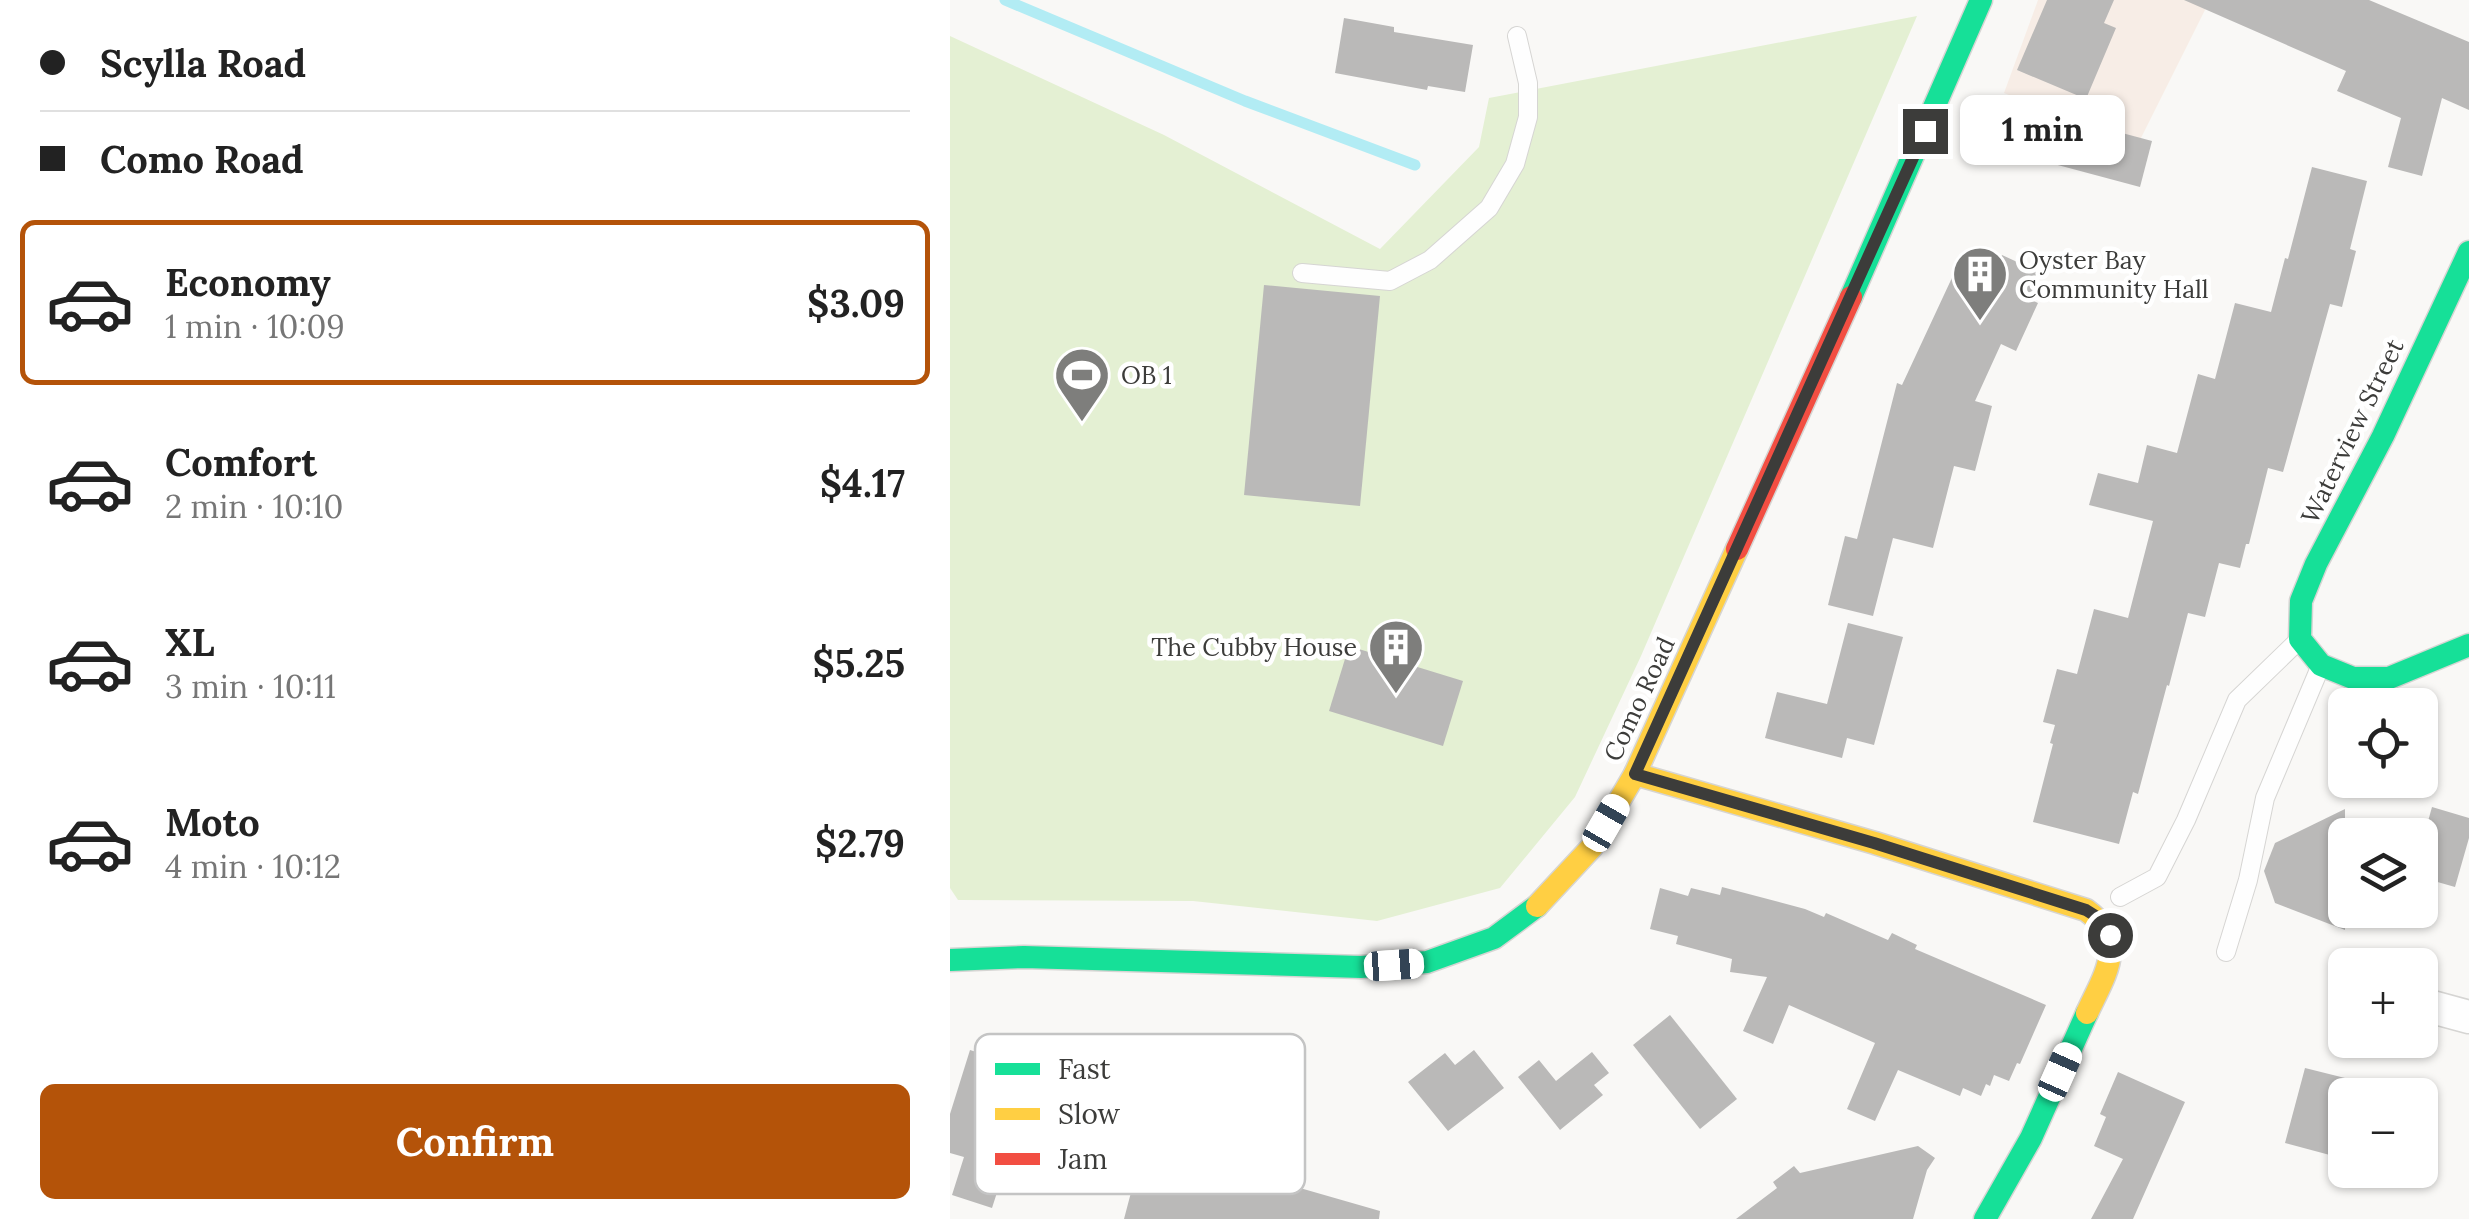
<!DOCTYPE html>
<meta charset="utf-8">
<style>
:root{--surface:#fff;--page:#f6f6f6;--text:#222;--muted:#767676;--line:#e0e0e0;--accent:#b45309}
body{margin:0;font-family:Lora,serif;background:var(--page);color:var(--text);height:100vh;display:flex;flex-direction:column;font-size:38px;white-space:nowrap}
*{box-sizing:border-box;margin:0}
p{font-size:32px;color:var(--muted)}
.icon{flex:none;width:55px;height:55px;fill:none;stroke:currentColor;stroke-width:2;stroke-linecap:round;stroke-linejoin:round}
.map{position:relative;flex:1;overflow:hidden}
.drawer{display:flex;flex-direction:column;background:var(--surface);width:950px}
.drawer>*{flex:none}
.guide{display:grid;align-content:center;height:220px;padding:0 40px;background:var(--surface)}
.controls{position:absolute;left:1378px;top:688px;display:grid;gap:20px}
.controls a{display:grid;place-items:center;width:110px;height:110px;border-radius:15px;background:var(--surface);box-shadow:0 2px 8px #0004;font-size:50px}
.end{position:absolute;width:45px;height:45px;margin:-22px;border:12px solid #3c3c3a;background:#fff;box-shadow:0 0 0 5px #fff}
.from{border-radius:50%}
.bubble{position:absolute;height:70px;border-radius:15px;background:var(--surface);box-shadow:0 2px 8px #0004;font-size:32px;font-weight:800;line-height:70px;text-align:center}
.car{position:absolute;width:30px;height:60px;margin:-30px -15px;border-radius:12px;box-shadow:0 0 8px 2px #0007;background:linear-gradient(#fff 24%,#345 0 40%,#fff 0 76%,#345 0 86%,#fff 0)}
.guide b{display:flex;align-items:center;gap:35px;height:95px;font-size:38px}
.guide b+b{border-top:2px solid var(--line)}
.guide i{width:25px;height:25px;background:var(--text)}
ul{padding:0;list-style:none}
li{display:flex;align-items:center;gap:30px;height:165px;margin:0 20px 15px;padding:0 20px;border:5px solid transparent;border-radius:15px}
li div{flex:1}
li b{display:block;font-size:38px}
li em{font-style:normal;font-weight:800}
li.on{border-color:var(--accent)}
li>.icon{width:90px;height:90px;stroke-width:1.5}
.action{display:flex;gap:20px;margin-top:auto;padding:20px 40px}
.action a{flex:1;height:115px;border-radius:15px;background:var(--accent);color:#fff;font-size:40px;font-weight:800;line-height:115px;text-align:center}
main{display:flex;flex:1;min-height:0}
.map>svg:first-child{display:block}
.commercial{fill:#f7ede6}
.green{fill:#e4f0d3}
.lines{fill:none;stroke-linecap:round;stroke-linejoin:round}
.stream{stroke:#b2ecf4;stroke-width:11}
.building{fill:#bab9b8}
.lane-casing{stroke:#d6d5d3;stroke-width:20}
.street-casing{stroke:#d6d5d3;stroke-width:35}
.fast-casing{stroke:#d6d5d3;stroke-width:25}
.slow-casing{stroke:#d6d5d3;stroke-width:25}
.jam-casing{stroke:#d6d5d3;stroke-width:25}
.lane{stroke:#fefefe;stroke-width:18}
.street{stroke:#fefefe;stroke-width:32}
.fast{stroke:#16e098;stroke-width:22}
.slow{stroke:#ffcf43;stroke-width:22}
.jam{stroke:#f24e42;stroke-width:22}
.route{stroke:#3c3c3a;stroke-width:12}
.labels{text-anchor:middle;dominant-baseline:central;stroke-width:9;stroke-linejoin:round;paint-order:stroke}
.poi-label{font-size:25px;fill:#3c3c3a;stroke:#fff;text-anchor:start}
.street-label{font-size:25px;fill:#3c3c3a;stroke:#fff}
.key{fill:#fff;stroke:#c4c4c4;stroke-width:2.5}
.key-label{font-size:28px;fill:#3c3c3a}
</style>
<main>
<section class="drawer">
<div class="guide">
<b><i class="from"></i>Scylla Road</b>
<b><i></i>Como Road</b>
</div>
<ul>
<li class="on"><svg class="icon" aria-label="car" viewBox="0 0 24 24"><path d="M5 17H2v-5l4-1 3-4h7l3 4 3 1v5h-3M9 17h6M6 11h13"/><circle cx="7" cy="17" r="2"/><circle cx="17" cy="17" r="2"/></svg><div><b>Economy</b><p>1 min · 10:09</p></div><em>$3.09</em></li>
<li><svg class="icon" aria-label="car" viewBox="0 0 24 24"><path d="M5 17H2v-5l4-1 3-4h7l3 4 3 1v5h-3M9 17h6M6 11h13"/><circle cx="7" cy="17" r="2"/><circle cx="17" cy="17" r="2"/></svg><div><b>Comfort</b><p>2 min · 10:10</p></div><em>$4.17</em></li>
<li><svg class="icon" aria-label="car" viewBox="0 0 24 24"><path d="M5 17H2v-5l4-1 3-4h7l3 4 3 1v5h-3M9 17h6M6 11h13"/><circle cx="7" cy="17" r="2"/><circle cx="17" cy="17" r="2"/></svg><div><b>XL</b><p>3 min · 10:11</p></div><em>$5.25</em></li>
<li><svg class="icon" aria-label="car" viewBox="0 0 24 24"><path d="M5 17H2v-5l4-1 3-4h7l3 4 3 1v5h-3M9 17h6M6 11h13"/><circle cx="7" cy="17" r="2"/><circle cx="17" cy="17" r="2"/></svg><div><b>Moto</b><p>4 min · 10:12</p></div><em>$2.79</em></li>
</ul>
<div class="action"><a>Confirm</a></div>
</section>
<div class="map">
<svg width="1519" height="1219" viewBox="0 0 1519 1219">
<rect width="100%" height="100%" fill="#f9f8f6"/>
<path class="commercial" d="M 1088,0 L 1260,0 L 1187,146 L 1054,93 Z"/>
<path class="green" d="M 967,16 L 691,656 L 625,797 L 550,888 L 427,921 L 243,901 L 8,900 L 0,888 L 0,36 L 214,135 L 430,249 L 529,147 L 539,98 Z"/>
<g class="lines">
<path class="stream" d="M 55,0 L 295,101 L 465,165"/>
</g>
<g class="building">
<path d="M 1097,0 L 1164,0 L 1154,23 L 1166,28 L 1136,99 L 1067,70 Z"/>
<path d="M 1234,0 L 1419,0 L 1519,42 L 1519,110 L 1492,98 L 1472,176 L 1438,167 L 1451,118 L 1387,91 L 1396,71 Z"/>
<path d="M 394,18 L 444,27 L 444,32 L 523,45 L 515,92 L 478,86 L 477,90 L 385,73 Z"/>
<path d="M 1116,118 L 1202,141 L 1190,187 L 1104,164 Z"/>
<path d="M 1362,167 L 1417,181 L 1400,249 L 1406,251 L 1392,307 L 1380,304 L 1333,472 L 1318,468 L 1299,544 L 1296,544 L 1290,568 L 1269,563 L 1255,617 L 1238,613 L 1219,686 L 1217,685 L 1188,794 L 1183,792 L 1169,844 L 1083,822 L 1103,744 L 1100,743 L 1105,725 L 1093,722 L 1107,669 L 1127,674 L 1144,609 L 1178,618 L 1203,521 L 1139,505 L 1148,473 L 1188,483 L 1197,445 L 1227,453 L 1248,374 L 1265,379 L 1285,303 L 1321,312 L 1335,258 L 1338,259 Z"/>
<path d="M 1052,255 L 1091,273 L 1079,299 L 1088,303 L 1066,351 L 1051,344 L 1025,401 L 1042,406 L 1025,471 L 1004,466 L 983,548 L 943,538 L 923,616 L 878,605 L 895,536 L 907,539 L 947,383 L 952,385 L 1007,267 L 1040,282 Z"/>
<path d="M 314,285 L 430,296 L 410,506 L 294,495 Z"/>
<path d="M 898,623 L 953,637 L 924,745 L 897,738 L 892,758 L 815,738 L 827,692 L 877,704 Z"/>
<path d="M 399,646 L 513,681 L 493,746 L 379,711 Z"/>
<path d="M 1482,807 L 1519,818 L 1519,838 L 1505,887 L 1470,877 L 1470,850 Z"/>
<path d="M 1395,809 L 1395,930 L 1325,903 L 1314,871 L 1325,843 Z"/>
<path d="M 772,887 L 855,909 L 874,917 L 876,913 L 938,940 L 942,933 L 967,945 L 965,949 L 1096,1005 L 1070,1064 L 1067,1063 L 1059,1081 L 1044,1075 L 1040,1086 L 1036,1084 L 1031,1096 L 1013,1088 L 1010,1096 L 948,1070 L 925,1121 L 897,1109 L 925,1043 L 839,1005 L 823,1044 L 793,1031 L 817,977 L 780,972 L 782,959 L 726,944 L 728,936 L 700,929 L 710,888 L 738,896 L 741,888 L 770,895 Z"/>
<path d="M 720,1015 L 787,1099 L 750,1129 L 683,1045 Z"/>
<path d="M 20,1050 L 112,1079 L 119,1054 L 166,1067 L 169,1058 L 200,1067 L 190,1100 L 266,1120 L 261,1139 L 318,1154 L 345,1168 L 342,1179 L 345,1180 L 343,1186 L 430,1211 L 429,1219 L 174,1219 L 189,1162 L 135,1148 L 141,1128 L 74,1109 L 42,1208 L 2,1195 L 14,1157 L 0,1153 L 0,1114 Z"/>
<path d="M 524,1050 L 554,1088 L 498,1131 L 458,1082 L 495,1053 L 505,1065 Z"/>
<path d="M 642,1052 L 659,1073 L 644,1085 L 653,1095 L 610,1130 L 568,1077 L 589,1060 L 606,1081 Z"/>
<path d="M 1355,1068 L 1395,1078 L 1395,1143 L 1391,1158 L 1335,1143 Z"/>
<path d="M 1168,1072 L 1235,1102 L 1183,1219 L 1141,1219 L 1173,1159 L 1144,1146 L 1156,1117 L 1150,1114 Z"/>
<path d="M 968,1146 L 985,1158 L 977,1170 L 963,1219 L 786,1219 L 827,1188 L 823,1182 L 844,1166 L 850,1173 Z"/>
</g>
<g class="lines">
<g class="lane-casing">
<g id="lane">
<path d="M 352,273 L 440,281 L 480,260 L 539,208 L 565,164 L 578,117 L 578,83 L 567,36"/>
<path d="M 1170,897 L 1207,877 L 1236,820 L 1287,700 L 1350,639"/>
<path d="M 1276,952 L 1298,880 L 1315,798 L 1371,665"/>
</g>
</g>
<g class="street-casing">
<path id="street" d="M 1471,1004 L 1519,1017"/>
</g>
<g class="fast-casing">
<g id="fast">
<path d="M 1519,252 L 1433,436 L 1366,564 L 1351,601 L 1350,639 L 1371,665 L 1403,678 L 1439,678 L 1519,645"/>
<path d="M 901,297 L 1031,0"/>
<path d="M 0,960 L 74,957 L 411,967 L 477,962 L 544,938 L 587,906"/>
<path d="M 1035,1219 L 1081,1138 L 1137,1013"/>
</g>
</g>
<g class="slow-casing">
<g id="slow">
<path d="M 685,774 L 925,843 L 1136,910 C 1179,941 1155,974 1137,1013"/>
<path d="M 587,906 L 642,847 L 685,774 L 787,549"/>
</g>
</g>
<g class="jam-casing">
<path id="jam" d="M 787,549 L 901,297"/>
</g>
<use href="#lane" class="lane"/>
<use href="#street" class="street"/>
<use href="#fast" class="fast"/>
<use href="#slow" class="slow"/>
<use href="#jam" class="jam"/>
</g>
<g class="lines">
<path class="route" d="M 975,131 L 685,774 L 924,843 L 1136,910 L 1152,920 L 1160,935"/>
</g>
<defs>
<g id="building-pin" transform="scale(2.875)"><path d="M0 17L-7.5 6A9.5 9.5 0 1 1 7.5 6Z" fill="#7e7e7c" stroke="#fff"/><path d="M-4-6H4V6H1V3H-1V6H-4ZM-2.5-4.3h1.7v1.8h-1.7ZM.8-4.3h1.7v1.8H.8ZM-2.5-1h1.7V.8h-1.7ZM.8-1h1.7V.8H.8Z" fill="#fff"/></g>
<g id="stadium-pin" transform="scale(2.875)"><path d="M0 17L-7.5 6A9.5 9.5 0 1 1 7.5 6Z" fill="#7e7e7c" stroke="#fff"/><path d="M0-5a6.5 5 0 1 0 0 10a6.5 5 0 1 0 0-10ZM-3.5-1.8h7v3.6h-7Z" fill="#fff"/></g>
</defs>
<g fill-rule="evenodd">
<use href="#building-pin" x="1030" y="274"/>
<use href="#stadium-pin" x="132" y="375"/>
<use href="#building-pin" x="446" y="647"/>
</g>
<g class="labels">
<g class="poi-label">
<text x="1069" y="260">Oyster Bay<tspan x="1069" dy="29">Community Hall</tspan></text>
<text x="171" y="375">OB 1</text>
<text x="407" y="647" text-anchor="end">The Cubby House</text>
</g>
<g class="street-label">
<text transform="translate(1402 431) rotate(-64)">Waterview Street</text>
<text transform="translate(689 699) rotate(-65)">Como Road</text>
</g>
</g>
<rect x="25" y="1034" width="330" height="160" rx="15" class="key"/>
<rect x="45" y="1063" width="45" height="12" fill="#16e098"/>
<rect x="45" y="1108" width="45" height="12" fill="#ffcf43"/>
<rect x="45" y="1153" width="45" height="12" fill="#f24e42"/>
<g class="key-label">
<text x="108" y="1079">Fast</text>
<text x="108" y="1124">Slow</text>
<text x="108" y="1169">Jam</text>
</g>
</svg>
<div class="controls">
<a><svg class="icon" aria-label="locate" viewBox="0 0 24 24"><circle cx="12" cy="12" r="6"/><path d="M12 2v4M12 18v4M2 12h4M18 12h4"/></svg></a>
<a><svg class="icon" aria-label="layers" viewBox="0 0 24 24"><path d="M12 4l9 5-9 5-9-5zM3 14l9 5 9-5"/></svg></a>
<a>+</a>
<a>−</a>
</div>
<i class="end from" style="left:1160px;top:935px"></i>
<i class="end" style="left:975px;top:131px"></i>
<div class="bubble" style="left:1010px;top:95px;width:165px">1 min</div>
<i class="car" style="left:656px;top:823px;rotate:30deg"></i>
<i class="car" style="left:444px;top:965px;rotate:86deg"></i>
<i class="car" style="left:1110px;top:1072px;rotate:24deg"></i>
</div>
</main>
